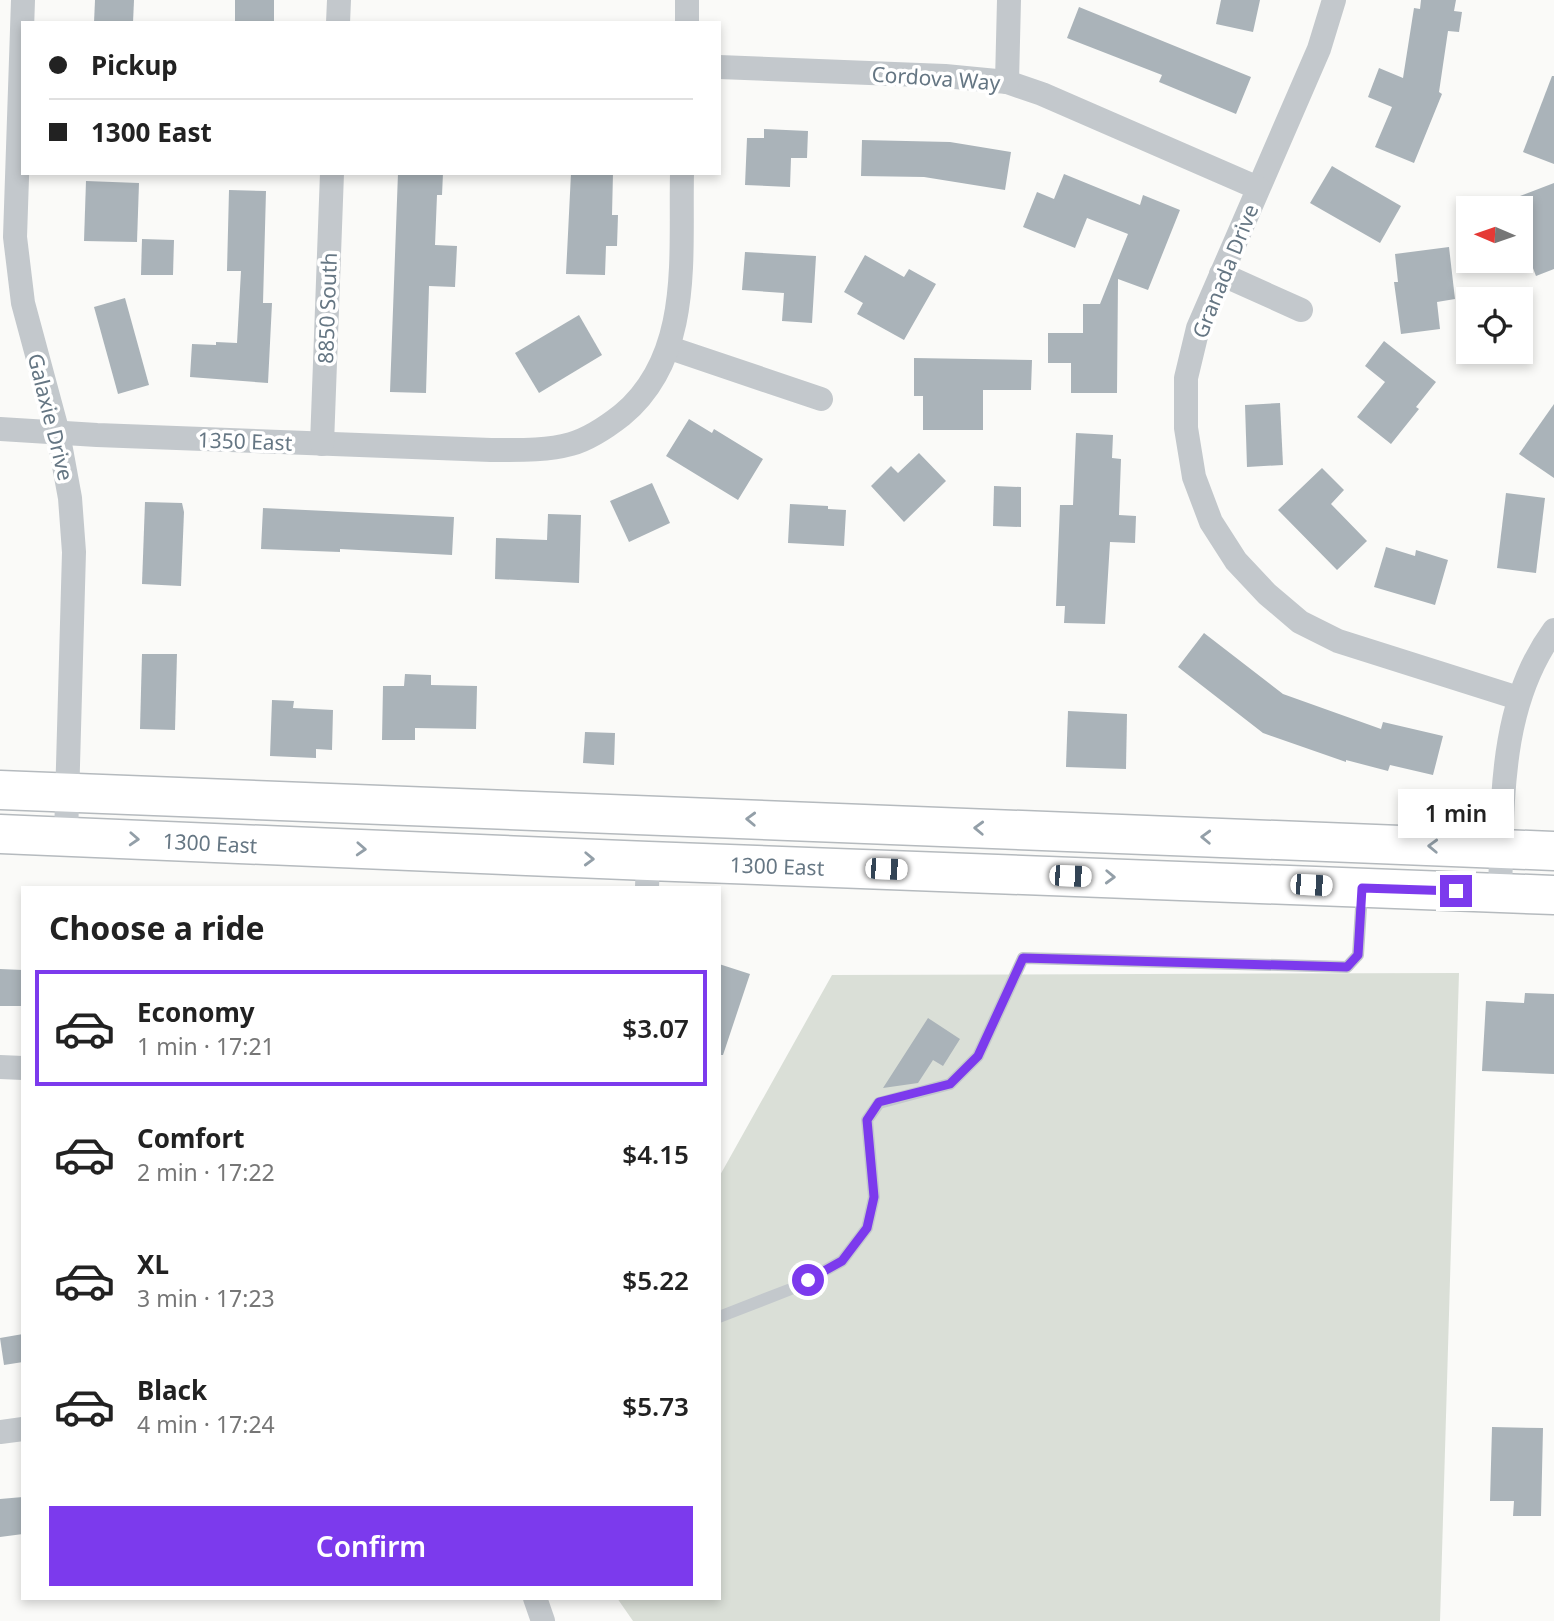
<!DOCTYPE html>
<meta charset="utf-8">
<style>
:root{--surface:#fff;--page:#f2f2f2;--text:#222;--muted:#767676;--line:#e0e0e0;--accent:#7c3aed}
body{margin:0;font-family:"Noto Sans",sans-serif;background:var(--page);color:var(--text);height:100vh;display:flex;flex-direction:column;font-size:26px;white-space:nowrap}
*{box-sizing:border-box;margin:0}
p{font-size:23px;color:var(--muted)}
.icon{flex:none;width:38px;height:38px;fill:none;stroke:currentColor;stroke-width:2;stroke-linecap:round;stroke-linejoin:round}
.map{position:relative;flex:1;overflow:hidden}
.sheet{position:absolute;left:21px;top:886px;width:700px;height:714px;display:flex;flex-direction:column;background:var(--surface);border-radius:0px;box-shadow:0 4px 10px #0003}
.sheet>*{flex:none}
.hud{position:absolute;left:21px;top:21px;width:700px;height:154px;border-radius:0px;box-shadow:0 4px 10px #0003;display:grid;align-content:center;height:154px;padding:0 28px;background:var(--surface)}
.needle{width:46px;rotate:272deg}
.fabs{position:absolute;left:1456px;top:196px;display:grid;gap:14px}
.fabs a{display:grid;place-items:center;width:77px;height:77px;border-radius:0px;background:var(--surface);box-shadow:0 4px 10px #0003;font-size:35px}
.end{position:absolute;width:32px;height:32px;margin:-16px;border:9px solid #7c3aed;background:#fff;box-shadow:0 0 0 4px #fff}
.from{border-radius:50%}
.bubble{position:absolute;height:49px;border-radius:0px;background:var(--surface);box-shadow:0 4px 10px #0003;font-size:23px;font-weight:600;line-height:49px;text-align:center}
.car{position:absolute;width:21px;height:42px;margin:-21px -10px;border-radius:9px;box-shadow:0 0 5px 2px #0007;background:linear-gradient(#fff 24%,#345 0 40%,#fff 0 76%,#345 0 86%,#fff 0)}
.hud b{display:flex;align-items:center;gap:24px;height:66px;font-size:26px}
.hud b+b{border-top:2px solid var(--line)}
.hud i{width:18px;height:18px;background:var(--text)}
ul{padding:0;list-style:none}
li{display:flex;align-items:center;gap:21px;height:116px;margin:0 14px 10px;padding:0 14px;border:4px solid transparent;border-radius:0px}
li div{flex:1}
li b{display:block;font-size:26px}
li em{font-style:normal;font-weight:600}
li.current{border-color:var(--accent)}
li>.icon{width:63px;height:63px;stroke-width:1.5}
h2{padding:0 28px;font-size:32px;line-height:84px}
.primary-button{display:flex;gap:14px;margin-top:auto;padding:14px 28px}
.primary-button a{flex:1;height:80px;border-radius:0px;background:var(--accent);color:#fff;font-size:28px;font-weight:600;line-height:80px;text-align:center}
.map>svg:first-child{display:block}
.green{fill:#dadfd7}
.building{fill:#aab3b9}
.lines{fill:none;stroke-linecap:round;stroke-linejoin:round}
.primary-casing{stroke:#b5babe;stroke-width:41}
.service{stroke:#c3c8cc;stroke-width:12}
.minor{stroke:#c3c8cc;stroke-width:24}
.primary{stroke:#fff;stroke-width:38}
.oneway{stroke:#939fa8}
.route{stroke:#7c3aed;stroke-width:9}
.labels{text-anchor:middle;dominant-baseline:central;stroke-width:7;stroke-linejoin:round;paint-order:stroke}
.street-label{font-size:21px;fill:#657683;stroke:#fff}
</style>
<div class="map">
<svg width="1554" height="1621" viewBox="0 0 1554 1621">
<rect width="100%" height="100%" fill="#fafaf8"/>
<path class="green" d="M 1459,973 L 1440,1621 L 633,1621 L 617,1598 L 719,1598 L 719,1177 L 832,975 Z"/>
<g class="building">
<path d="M 95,0 L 134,0 L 133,23 L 94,23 Z"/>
<rect x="235" y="0" width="39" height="23"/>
<path d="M 1221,0 L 1260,0 L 1253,32 L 1216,24 Z"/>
<path d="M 1421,0 L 1456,0 L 1454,11 L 1462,12 L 1459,32 L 1448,31 L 1439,92 L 1442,94 L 1414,163 L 1375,147 L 1392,107 L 1368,97 L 1379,68 L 1403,78 L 1414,8 L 1420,9 Z"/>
<path d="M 1079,7 L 1251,77 L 1236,114 L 1159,82 L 1162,75 L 1067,38 Z"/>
<path d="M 1552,76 L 1554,76 L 1554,164 L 1523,152 Z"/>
<path d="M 764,129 L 808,131 L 807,158 L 791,158 L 790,187 L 745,185 L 747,138 L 764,138 Z"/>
<path d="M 862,140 L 950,142 L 1011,152 L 1005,190 L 924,177 L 861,176 Z"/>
<path d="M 1332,166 L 1401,206 L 1380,243 L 1310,203 Z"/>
<path d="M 398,173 L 443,173 L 442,195 L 437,195 L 435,245 L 457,246 L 455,287 L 429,286 L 426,393 L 390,392 Z"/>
<path d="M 571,173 L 613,173 L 612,215 L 618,215 L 617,246 L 606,246 L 605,275 L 566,274 Z"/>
<path d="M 1064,174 L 1140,205 L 1143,195 L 1180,210 L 1148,290 L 1118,279 L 1117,393 L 1071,393 L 1071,363 L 1048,363 L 1048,333 L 1083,333 L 1083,304 L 1100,304 L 1128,234 L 1087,218 L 1075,248 L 1023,227 L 1037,192 L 1054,199 Z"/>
<path d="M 86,181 L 139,183 L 137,242 L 84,241 Z"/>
<path d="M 1554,183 L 1554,269 L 1536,276 L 1521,237 L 1521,223 L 1530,220 L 1520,196 Z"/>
<path d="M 229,190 L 266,191 L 263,303 L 272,303 L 268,383 L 190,377 L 192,344 L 216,345 L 216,342 L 237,343 L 241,271 L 227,271 Z"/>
<path d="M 142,239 L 174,240 L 173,275 L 141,275 Z"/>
<path d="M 1449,247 L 1455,299 L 1437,302 L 1440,329 L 1401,334 L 1394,282 L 1398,282 L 1395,254 Z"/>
<path d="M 745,252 L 816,256 L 812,323 L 782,321 L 784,293 L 742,290 Z"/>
<path d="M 865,255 L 904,277 L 909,269 L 936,284 L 904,340 L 857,314 L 863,303 L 844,292 Z"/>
<path d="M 125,298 L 149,385 L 118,394 L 94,307 Z"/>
<path d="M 579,315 L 602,355 L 539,393 L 515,353 Z"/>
<path d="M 1384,341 L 1436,382 L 1416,407 L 1419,409 L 1391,444 L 1357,417 L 1385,382 L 1365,366 Z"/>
<path d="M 914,358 L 1032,360 L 1031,390 L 983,390 L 983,430 L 923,430 L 923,396 L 914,396 Z"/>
<path d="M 1280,403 L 1283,465 L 1247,467 L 1245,405 Z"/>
<path d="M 1554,404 L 1554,478 L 1519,454 Z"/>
<path d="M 689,419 L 712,433 L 714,429 L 763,459 L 738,500 L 666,456 Z"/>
<path d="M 1076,433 L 1113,435 L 1112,458 L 1121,459 L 1119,515 L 1136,516 L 1135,543 L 1110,542 L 1105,624 L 1064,623 L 1065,606 L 1056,606 L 1060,505 L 1073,505 Z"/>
<path d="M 919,453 L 946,481 L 904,522 L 871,486 L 891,466 L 898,473 Z"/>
<path d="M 1322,468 L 1344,490 L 1331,504 L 1367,541 L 1337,570 L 1278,510 Z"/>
<path d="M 652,483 L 670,523 L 629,542 L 610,501 Z"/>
<path d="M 994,486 L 1021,487 L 1021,527 L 993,526 Z"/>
<path d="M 1506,493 L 1545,498 L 1536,573 L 1497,568 Z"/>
<path d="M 145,502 L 182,503 L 184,512 L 181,586 L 142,584 Z"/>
<path d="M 790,504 L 828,506 L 828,509 L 846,510 L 844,546 L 788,543 Z"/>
<path d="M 263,508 L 454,517 L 452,555 L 340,549 L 340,552 L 261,549 Z"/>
<path d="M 548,514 L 581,515 L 579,583 L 495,579 L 496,538 L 547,540 Z"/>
<path d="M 1386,547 L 1415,556 L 1416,550 L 1448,560 L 1435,605 L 1374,587 Z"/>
<path d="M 1204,633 L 1283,694 L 1381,729 L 1383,722 L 1443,736 L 1433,775 L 1390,765 L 1388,771 L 1346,760 L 1346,762 L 1263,733 L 1178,667 Z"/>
<path d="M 142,654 L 177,654 L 175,730 L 140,729 Z"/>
<path d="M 405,674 L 431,675 L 431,685 L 477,686 L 476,729 L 415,728 L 415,740 L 382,740 L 383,686 L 404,686 Z"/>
<path d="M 272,700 L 294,701 L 293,708 L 333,710 L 332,750 L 316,749 L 316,758 L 270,756 Z"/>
<path d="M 1068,711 L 1127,714 L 1126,769 L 1066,767 Z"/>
<path d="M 585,732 L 615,733 L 614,765 L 583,763 Z"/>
<path d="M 719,964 L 750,974 L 723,1055 L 719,1055 Z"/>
<path d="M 0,969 L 23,970 L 23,1006 L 0,1006 Z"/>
<path d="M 1525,993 L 1554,994 L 1554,1074 L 1482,1071 L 1486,1001 L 1524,1003 Z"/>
<path d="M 928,1018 L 960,1039 L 943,1066 L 933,1060 L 918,1083 L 883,1088 Z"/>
<path d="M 23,1334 L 23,1362 L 4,1365 L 0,1338 Z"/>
<path d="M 1492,1427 L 1543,1428 L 1541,1516 L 1513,1516 L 1514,1501 L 1490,1501 Z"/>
<path d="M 23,1497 L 23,1534 L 0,1537 L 0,1499 Z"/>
</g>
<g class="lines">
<g class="primary-casing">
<g id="primary">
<path d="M 0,790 L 1554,851"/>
<path d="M 0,834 L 648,861 L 1554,895"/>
</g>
</g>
<path class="service" d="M 719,1317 L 791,1289 L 842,1261 L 867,1228 L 874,1197 L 867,1120 L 879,1103 L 950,1084 L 978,1056 L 1023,958 L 1347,967 L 1358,955 L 1362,892"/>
<g class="minor">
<path d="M 23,0 L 15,237 L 23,303 L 58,433 L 70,498 L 74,552 L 66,836"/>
<path d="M 1334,0 L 1319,49 L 1198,328 L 1186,378 L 1186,428 L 1194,477 L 1211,522 L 1236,561 L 1267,594 L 1300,622 L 1338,641 L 1518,698"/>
<path d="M 338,23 L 339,0"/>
<path d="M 687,23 L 687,0"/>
<path d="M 719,67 L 945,76 L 1007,82 L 1042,94 L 1258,188"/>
<path d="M 1007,82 L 1009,0"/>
<path d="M 1221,274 L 1301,310"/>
<path d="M 670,348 L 821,399"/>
<path d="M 0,429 L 97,435 L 491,450 C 517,450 546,451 571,444 C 589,439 608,426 622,415 C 693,356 680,256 682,173"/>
<path d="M 322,444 L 332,173"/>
<path d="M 647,887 L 648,861"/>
<path d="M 1500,893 C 1503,803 1498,706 1554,630"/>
<path d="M 0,1067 L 23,1068"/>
<path d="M 0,1432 L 23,1429"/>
<path d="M 535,1598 L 543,1621"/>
</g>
<use href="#primary" class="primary"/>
</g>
<defs><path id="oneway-chevron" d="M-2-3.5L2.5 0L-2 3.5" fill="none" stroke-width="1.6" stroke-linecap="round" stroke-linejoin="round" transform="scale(1.75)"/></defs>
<g class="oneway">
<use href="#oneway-chevron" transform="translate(751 819) rotate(-178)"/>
<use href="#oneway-chevron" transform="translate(979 828) rotate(-178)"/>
<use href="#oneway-chevron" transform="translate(1206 837) rotate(-178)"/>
<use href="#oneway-chevron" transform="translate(134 839) rotate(3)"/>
<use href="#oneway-chevron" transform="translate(1433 846) rotate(-178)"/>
<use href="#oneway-chevron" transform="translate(361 849) rotate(3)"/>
<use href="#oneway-chevron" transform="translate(589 859) rotate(2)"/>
<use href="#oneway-chevron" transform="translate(1110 877) rotate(2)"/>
</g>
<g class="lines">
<path class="route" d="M 808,1280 L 842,1261 L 867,1228 L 874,1197 L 867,1120 L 879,1102 L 950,1084 L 978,1056 L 1023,958 L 1347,967 L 1358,955 L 1362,888 L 1456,891"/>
</g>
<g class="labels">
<g class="street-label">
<text transform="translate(936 78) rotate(4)">Cordova Way</text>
<text transform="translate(1225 271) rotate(-68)">Granada Drive</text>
<text transform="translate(327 308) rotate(-88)">8850 South</text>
<text transform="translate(51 417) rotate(76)">Galaxie Drive</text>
<text transform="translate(245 441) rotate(2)">1350 East</text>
<text transform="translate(210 843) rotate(3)">1300 East</text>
<text transform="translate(777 866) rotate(2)">1300 East</text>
</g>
</g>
</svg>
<div class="fabs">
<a><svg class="needle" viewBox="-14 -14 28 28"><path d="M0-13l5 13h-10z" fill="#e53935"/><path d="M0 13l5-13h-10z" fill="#767676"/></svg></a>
<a><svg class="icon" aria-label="locate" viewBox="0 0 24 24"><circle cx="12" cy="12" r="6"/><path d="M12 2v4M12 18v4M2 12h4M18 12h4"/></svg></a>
</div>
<i class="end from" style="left:808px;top:1280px"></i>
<i class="end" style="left:1456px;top:891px"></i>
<div class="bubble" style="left:1398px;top:789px;width:116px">1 min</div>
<i class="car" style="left:886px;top:869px;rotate:92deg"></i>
<i class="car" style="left:1070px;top:876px;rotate:92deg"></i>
<i class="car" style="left:1311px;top:885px;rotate:93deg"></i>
<div class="hud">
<b><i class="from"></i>Pickup</b>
<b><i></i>1300 East</b>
</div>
<section class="sheet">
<h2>Choose a ride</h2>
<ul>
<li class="current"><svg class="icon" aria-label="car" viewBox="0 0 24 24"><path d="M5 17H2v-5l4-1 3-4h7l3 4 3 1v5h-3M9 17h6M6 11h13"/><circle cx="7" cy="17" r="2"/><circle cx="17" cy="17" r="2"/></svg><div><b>Economy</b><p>1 min · 17:21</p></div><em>$3.07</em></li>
<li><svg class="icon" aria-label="car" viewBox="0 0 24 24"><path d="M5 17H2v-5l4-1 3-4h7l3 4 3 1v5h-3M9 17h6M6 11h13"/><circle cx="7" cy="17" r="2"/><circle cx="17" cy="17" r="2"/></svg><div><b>Comfort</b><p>2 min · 17:22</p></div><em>$4.15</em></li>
<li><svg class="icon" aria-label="car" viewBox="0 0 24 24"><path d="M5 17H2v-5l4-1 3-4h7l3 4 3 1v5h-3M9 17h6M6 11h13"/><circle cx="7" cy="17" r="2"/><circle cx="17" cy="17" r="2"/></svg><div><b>XL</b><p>3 min · 17:23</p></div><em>$5.22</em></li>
<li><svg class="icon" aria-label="car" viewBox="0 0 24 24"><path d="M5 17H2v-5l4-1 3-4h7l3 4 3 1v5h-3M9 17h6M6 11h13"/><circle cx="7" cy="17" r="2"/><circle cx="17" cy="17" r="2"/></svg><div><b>Black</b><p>4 min · 17:24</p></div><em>$5.73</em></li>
</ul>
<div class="primary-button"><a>Confirm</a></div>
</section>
</div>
